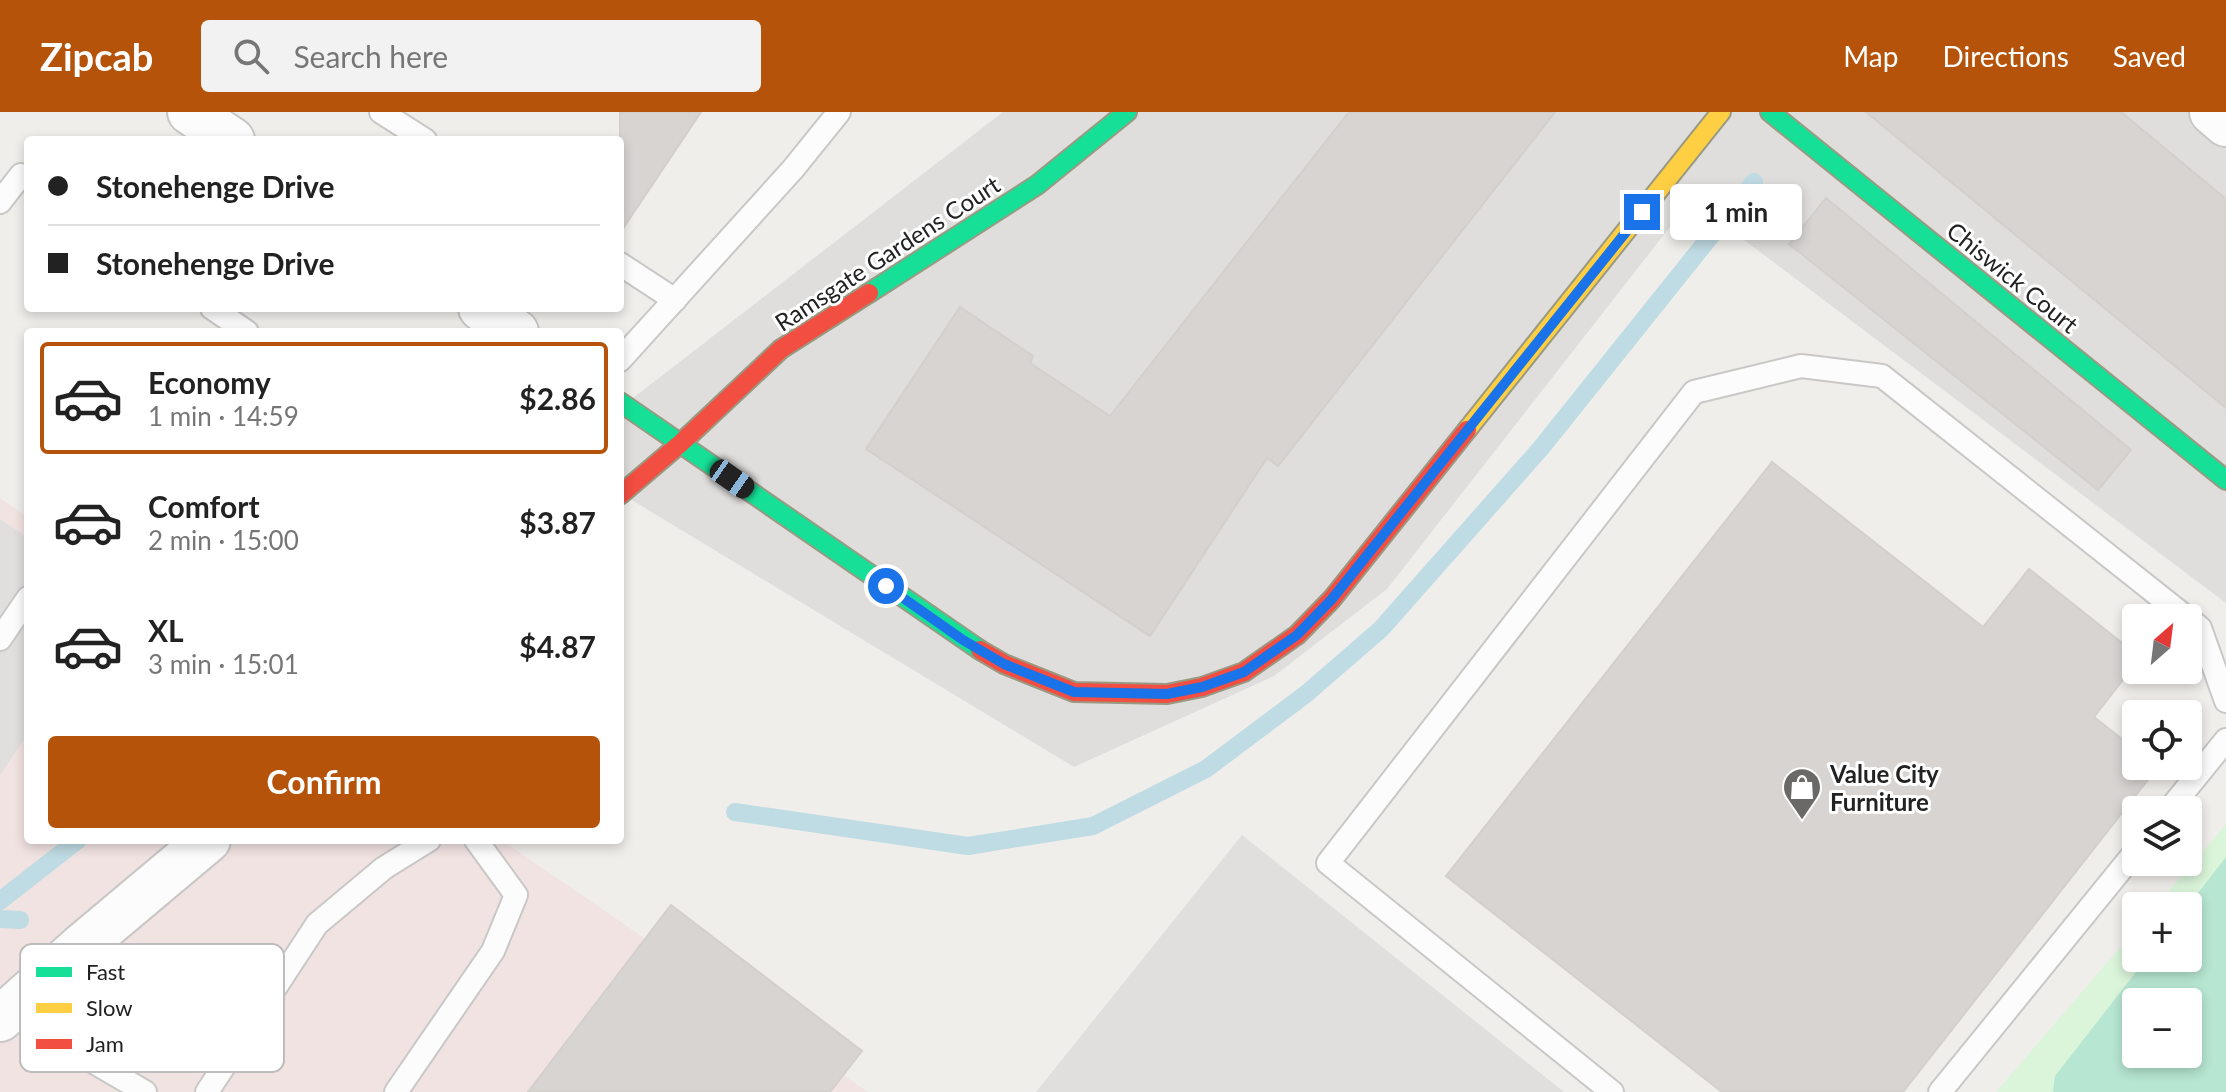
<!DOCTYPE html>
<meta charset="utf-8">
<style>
:root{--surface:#fff;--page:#f2f2f2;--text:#222;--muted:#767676;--line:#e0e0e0;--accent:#b45309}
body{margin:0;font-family:Lato,sans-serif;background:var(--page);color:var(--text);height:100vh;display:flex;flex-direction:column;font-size:30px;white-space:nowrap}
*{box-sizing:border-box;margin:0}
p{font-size:26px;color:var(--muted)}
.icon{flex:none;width:44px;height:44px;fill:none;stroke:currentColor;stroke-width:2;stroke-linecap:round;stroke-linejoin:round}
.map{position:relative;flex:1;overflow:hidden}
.panel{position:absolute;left:24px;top:216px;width:600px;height:516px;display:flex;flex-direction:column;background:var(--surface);border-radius:8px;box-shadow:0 4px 12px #0003}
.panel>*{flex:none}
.hud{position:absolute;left:24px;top:24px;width:600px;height:176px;border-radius:8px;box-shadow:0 4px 12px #0003;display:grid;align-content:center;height:176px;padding:0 24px;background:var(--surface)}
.needle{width:52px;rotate:28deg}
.fabs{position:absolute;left:2122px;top:492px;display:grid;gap:16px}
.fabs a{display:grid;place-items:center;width:80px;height:80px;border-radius:8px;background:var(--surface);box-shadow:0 4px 12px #0003;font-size:40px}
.end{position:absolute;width:36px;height:36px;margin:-18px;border:10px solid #1a73e8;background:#fff;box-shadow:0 0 0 4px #fff}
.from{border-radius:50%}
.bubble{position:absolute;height:56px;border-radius:8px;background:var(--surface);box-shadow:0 4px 12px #0003;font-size:26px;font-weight:700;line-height:56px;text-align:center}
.car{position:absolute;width:24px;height:48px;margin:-24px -12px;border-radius:10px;box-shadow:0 0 6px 2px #0007;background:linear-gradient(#222 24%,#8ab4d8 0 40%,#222 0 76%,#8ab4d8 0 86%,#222 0)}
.hud b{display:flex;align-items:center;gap:28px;height:76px;font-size:30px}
.hud b+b{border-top:2px solid var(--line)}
.hud i{width:20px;height:20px;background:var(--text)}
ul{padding:14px 0 0;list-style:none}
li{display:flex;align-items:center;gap:24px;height:112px;margin:0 16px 12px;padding:0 8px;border:4px solid transparent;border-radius:8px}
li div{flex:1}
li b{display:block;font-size:30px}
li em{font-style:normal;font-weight:700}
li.current{border-color:var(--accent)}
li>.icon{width:72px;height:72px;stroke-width:1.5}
.primary-button{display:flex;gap:16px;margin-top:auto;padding:16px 24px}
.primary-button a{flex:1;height:92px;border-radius:8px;background:var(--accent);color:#fff;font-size:32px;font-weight:700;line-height:92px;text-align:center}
header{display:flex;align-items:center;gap:48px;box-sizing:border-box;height:112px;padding:0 40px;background:var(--accent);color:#fff}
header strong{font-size:38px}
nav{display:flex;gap:44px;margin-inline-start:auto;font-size:28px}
.search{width:560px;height:72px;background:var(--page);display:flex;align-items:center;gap:20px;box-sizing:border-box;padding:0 28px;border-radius:8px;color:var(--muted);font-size:30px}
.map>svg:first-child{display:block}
.residential{fill:#dfdedc}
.commercial{fill:#f1e3e1}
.park{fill:#daf5da;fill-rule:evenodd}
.pitch{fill:#b7e6d2;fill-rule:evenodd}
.parking{fill:#e0dfde}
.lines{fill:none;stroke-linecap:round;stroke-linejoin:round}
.stream{stroke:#bfdbe3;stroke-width:18}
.building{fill:#d7d4d2;stroke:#d3d0cc;stroke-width:2}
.lane-casing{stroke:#c9c8c7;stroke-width:26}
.street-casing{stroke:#c9c8c7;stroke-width:48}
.fast-casing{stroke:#999a82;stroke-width:22}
.slow-casing{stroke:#999a82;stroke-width:22}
.jam-casing{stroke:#999a82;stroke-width:22}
.lane{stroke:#fdfcfc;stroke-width:22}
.street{stroke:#fdfcfc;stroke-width:44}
.fast{stroke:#16e098;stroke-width:18}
.slow{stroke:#ffcf43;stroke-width:18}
.jam{stroke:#f24e42;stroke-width:18}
.route{stroke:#1a73e8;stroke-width:10}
.labels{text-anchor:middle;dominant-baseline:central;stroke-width:6;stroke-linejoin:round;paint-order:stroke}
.street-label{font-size:24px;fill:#222;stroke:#fff}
.poi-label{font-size:24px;font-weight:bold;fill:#222;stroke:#fff;text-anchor:start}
.key{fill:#fff;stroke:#bdbdbd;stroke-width:2}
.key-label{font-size:22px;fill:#222}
</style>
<header>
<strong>Zipcab</strong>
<div class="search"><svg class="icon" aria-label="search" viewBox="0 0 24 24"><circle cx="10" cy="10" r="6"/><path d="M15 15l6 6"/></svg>Search here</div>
<nav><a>Map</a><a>Directions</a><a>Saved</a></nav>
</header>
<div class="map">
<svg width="2226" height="980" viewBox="0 0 2226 980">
<rect width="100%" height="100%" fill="#f0eeeb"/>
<path class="residential" d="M 1003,0 L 2226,0 L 2226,491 L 1691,88 L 1387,477 L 1274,564 L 1074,655 L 620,381 L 620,296 Z"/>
<path class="commercial" d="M 0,386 L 28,405 L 28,728 L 502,728 L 868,980 L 0,980 Z"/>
<path class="park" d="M 2226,712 L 2226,980 L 1996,980 L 2136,817 L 2136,846 L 2188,846 L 2188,794 L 2156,794 ZM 2136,890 L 2188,890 L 2188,942 L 2136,942 Z"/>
<path class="pitch" d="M 2226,745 L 2226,980 L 2053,980 L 2055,964 L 2147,846 L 2188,846 L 2188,794 ZM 2136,890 L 2188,890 L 2188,942 L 2136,942 Z"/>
<g class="parking">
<path d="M 0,407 L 28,426 L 28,621 L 0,663 Z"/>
<path d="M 1242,723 L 1564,980 L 1036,980 Z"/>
</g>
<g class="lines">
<g class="stream">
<path d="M 735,700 L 968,734 L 1093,714 L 1206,657 L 1306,582 L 1381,517 L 1541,336 L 1754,70"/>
<path d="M 0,789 L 78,728"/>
<path d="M 0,807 L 20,808"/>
</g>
</g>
<g class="building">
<path d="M 620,0 L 701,0 L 620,121 Z"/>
<path d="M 1349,0 L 1555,0 L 1278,354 L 1267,346 L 1150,524 L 866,337 L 960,195 L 1033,244 L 1030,251 L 1110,304 Z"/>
<path d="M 1866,0 L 2121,0 L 2226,87 L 2226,296 Z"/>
<path d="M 1826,86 L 2131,338 L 2098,378 L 1789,132 Z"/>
<path d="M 1772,350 L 1983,515 L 2029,457 L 2136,542 L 2136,551 L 2094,605 L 2136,638 L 2136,654 L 2158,655 L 1903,980 L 1722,980 L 1446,764 Z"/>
<path d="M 671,793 L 862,939 L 830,980 L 528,980 Z"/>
</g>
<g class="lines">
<g class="lane-casing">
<g id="lane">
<path d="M 381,0 L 425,28"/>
<path d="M 0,90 L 21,63 L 28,68"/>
<path d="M 620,152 L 675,188"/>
<path d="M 212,196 L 247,220"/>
<path d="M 620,248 L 793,57 L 839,0"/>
<path d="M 2188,506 L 2200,516 L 2226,589"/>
<path d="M 0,527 L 28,486"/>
<path d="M 2169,698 L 2226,628"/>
<path d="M 8,900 L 145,980"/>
<path d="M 207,980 L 317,812 L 384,756 L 429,728"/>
<path d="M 396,980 L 493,839 L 516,783 L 476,728"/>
<path d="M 1612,980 L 1328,751 L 1694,280 L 1801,254 L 1882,264 L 2187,506"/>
<path d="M 1940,980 L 2136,739"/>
</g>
</g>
<g class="street-casing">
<g id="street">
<path d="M 190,0 L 232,28"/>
<path d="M 2212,0 L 2226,12"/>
<path d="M 481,196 L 516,220"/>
<path d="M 0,907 L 83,833 L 208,728"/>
</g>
</g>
<g class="fast-casing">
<g id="fast">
<path d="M 1770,0 L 2226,368"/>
<path d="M 869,181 L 1037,73 L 1127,0"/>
<path d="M 620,290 L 980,538"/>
</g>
</g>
<g class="slow-casing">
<path id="slow" d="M 1467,318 L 1721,0"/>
</g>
<g class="jam-casing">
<g id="jam">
<path d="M 620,383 L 681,331 L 781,237 L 869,181"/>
<path d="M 980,538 L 1004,552 L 1074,580 L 1167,582 L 1202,575 L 1244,560 L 1297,523 L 1332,487 L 1467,318"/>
</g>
</g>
<use href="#lane" class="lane"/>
<use href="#street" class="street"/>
<use href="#fast" class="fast"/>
<use href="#slow" class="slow"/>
<use href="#jam" class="jam"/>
</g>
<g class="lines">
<path class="route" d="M 886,474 L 963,528 L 1004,552 L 1074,580 L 1167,582 L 1202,575 L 1244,560 L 1297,523 L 1332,487 L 1642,100"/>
</g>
<defs>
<g id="shop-pin" transform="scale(2)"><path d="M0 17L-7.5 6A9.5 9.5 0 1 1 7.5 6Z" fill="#6a6968" stroke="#fff"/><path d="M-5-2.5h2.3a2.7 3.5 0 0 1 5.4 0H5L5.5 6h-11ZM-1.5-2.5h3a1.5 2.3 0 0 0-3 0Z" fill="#fff"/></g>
</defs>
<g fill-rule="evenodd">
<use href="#shop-pin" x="1802" y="675"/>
</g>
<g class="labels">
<g class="street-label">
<text transform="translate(887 141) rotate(-33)">Ramsgate Gardens Court</text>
<text transform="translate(2013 165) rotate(39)">Chiswick Court</text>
</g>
<g class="poi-label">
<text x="1830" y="661">Value City<tspan x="1830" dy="28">Furniture</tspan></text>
</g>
</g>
<rect x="20" y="832" width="264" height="128" rx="12" class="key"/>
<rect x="36" y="855" width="36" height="10" fill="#16e098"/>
<rect x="36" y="891" width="36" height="10" fill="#ffcf43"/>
<rect x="36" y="927" width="36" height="10" fill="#f24e42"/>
<g class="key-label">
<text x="86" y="868">Fast</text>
<text x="86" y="904">Slow</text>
<text x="86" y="940">Jam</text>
</g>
</svg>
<div class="fabs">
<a><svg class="needle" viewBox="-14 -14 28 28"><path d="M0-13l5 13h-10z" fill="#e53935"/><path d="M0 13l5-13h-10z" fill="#767676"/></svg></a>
<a><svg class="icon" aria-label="locate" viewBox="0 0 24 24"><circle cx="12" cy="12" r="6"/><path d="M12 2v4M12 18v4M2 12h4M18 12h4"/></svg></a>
<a><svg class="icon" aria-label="layers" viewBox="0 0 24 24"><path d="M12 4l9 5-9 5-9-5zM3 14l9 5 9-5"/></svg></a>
<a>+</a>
<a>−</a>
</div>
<i class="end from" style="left:886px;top:474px"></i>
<i class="end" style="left:1642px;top:100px"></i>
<div class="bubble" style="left:1670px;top:72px;width:132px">1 min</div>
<i class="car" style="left:732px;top:367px;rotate:125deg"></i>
<div class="hud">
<b><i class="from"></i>Stonehenge Drive</b>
<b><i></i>Stonehenge Drive</b>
</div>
<section class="panel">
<ul>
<li class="current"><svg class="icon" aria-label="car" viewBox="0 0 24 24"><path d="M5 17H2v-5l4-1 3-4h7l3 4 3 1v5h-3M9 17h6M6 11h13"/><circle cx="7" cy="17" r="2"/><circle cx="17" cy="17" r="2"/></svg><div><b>Economy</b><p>1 min · 14:59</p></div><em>$2.86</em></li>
<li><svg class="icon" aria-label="car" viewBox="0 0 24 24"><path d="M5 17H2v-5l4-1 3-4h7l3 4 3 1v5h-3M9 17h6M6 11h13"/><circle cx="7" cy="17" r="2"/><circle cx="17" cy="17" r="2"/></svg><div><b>Comfort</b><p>2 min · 15:00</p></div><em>$3.87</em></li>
<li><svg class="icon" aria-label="car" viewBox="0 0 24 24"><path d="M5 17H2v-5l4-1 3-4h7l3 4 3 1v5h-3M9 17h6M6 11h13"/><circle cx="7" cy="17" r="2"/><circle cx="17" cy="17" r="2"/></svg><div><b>XL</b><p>3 min · 15:01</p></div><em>$4.87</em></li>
</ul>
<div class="primary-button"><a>Confirm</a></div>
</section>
</div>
